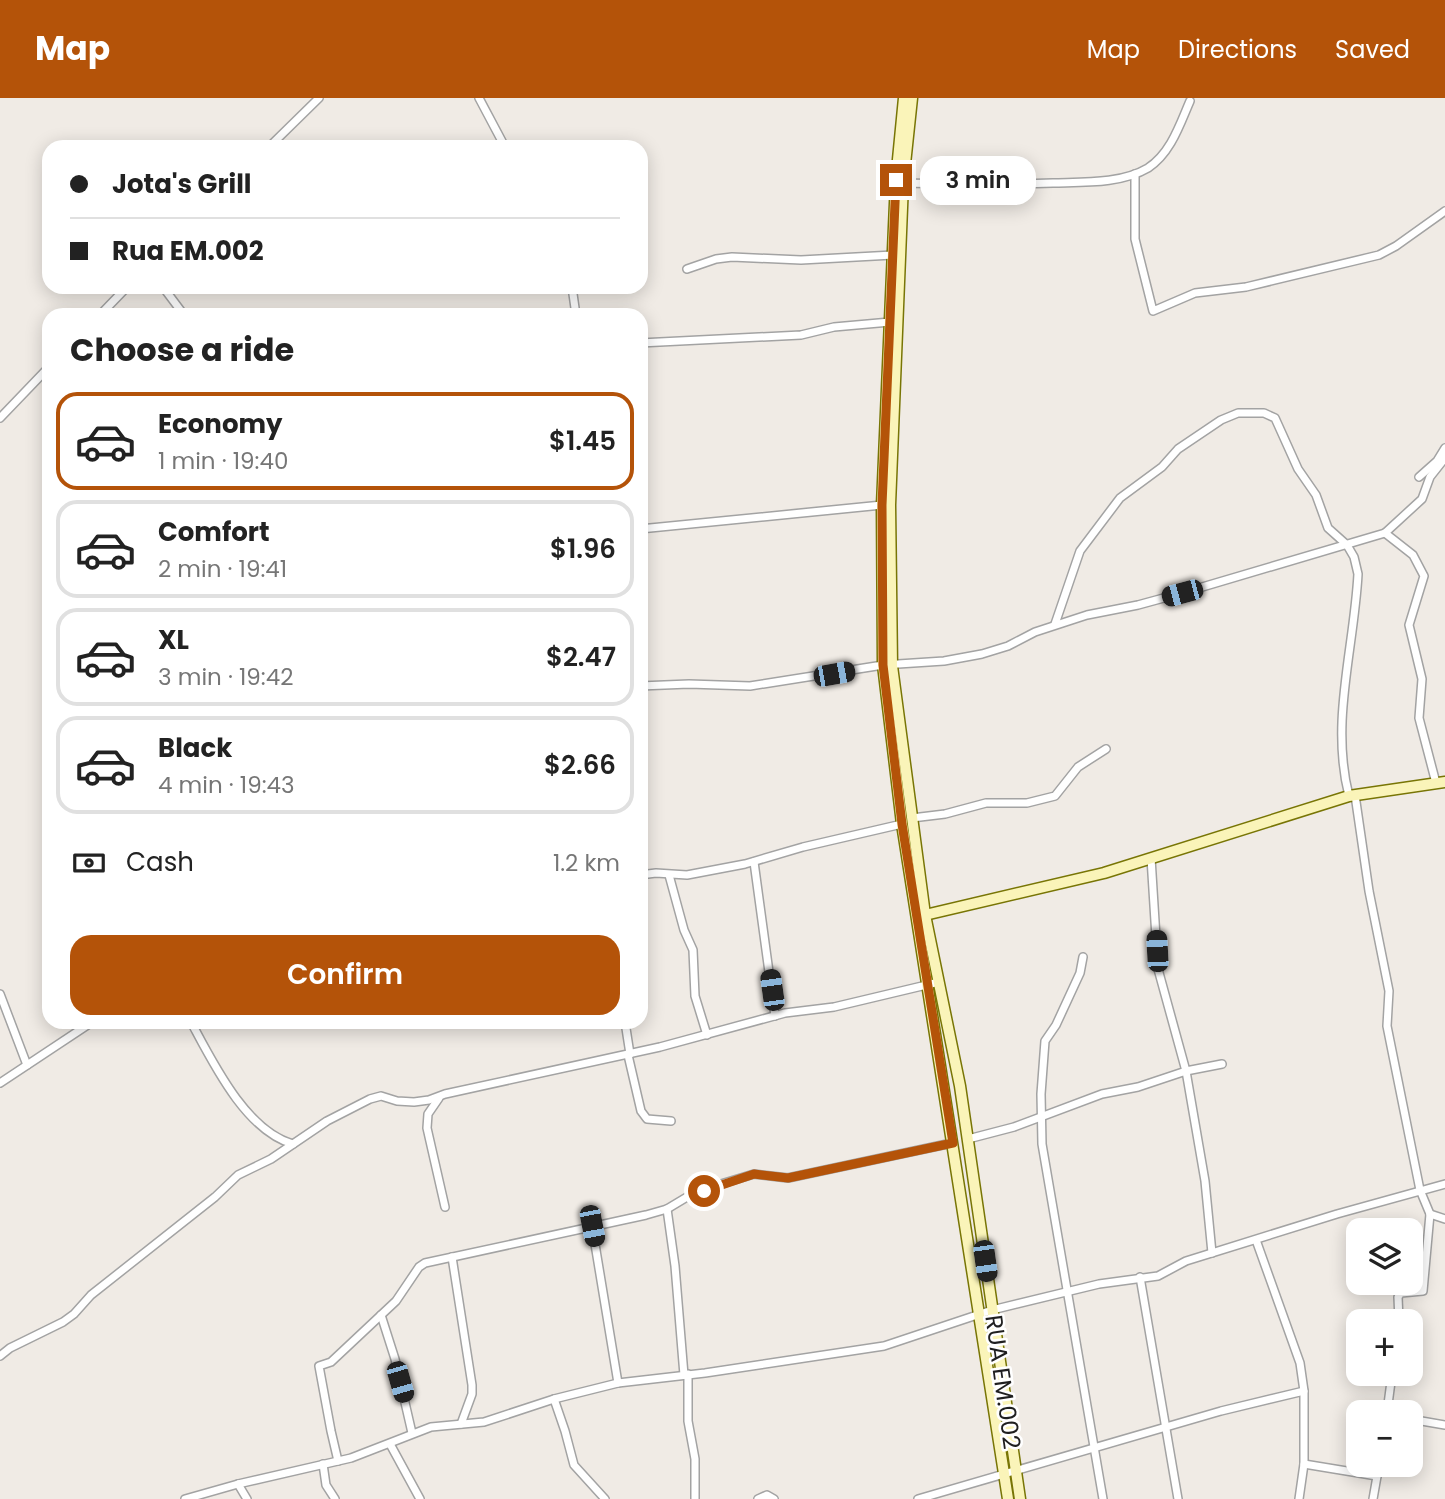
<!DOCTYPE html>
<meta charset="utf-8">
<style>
:root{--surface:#fff;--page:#f2f2f2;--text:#222;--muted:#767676;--line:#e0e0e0;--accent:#b45309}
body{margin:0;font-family:Poppins,sans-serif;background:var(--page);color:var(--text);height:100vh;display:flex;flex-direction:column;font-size:26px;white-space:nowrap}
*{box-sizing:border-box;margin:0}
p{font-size:23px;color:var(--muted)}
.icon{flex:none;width:38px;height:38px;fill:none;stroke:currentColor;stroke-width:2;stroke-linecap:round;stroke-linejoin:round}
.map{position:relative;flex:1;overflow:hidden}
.sheet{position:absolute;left:42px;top:210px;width:606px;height:721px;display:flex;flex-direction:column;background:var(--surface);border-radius:21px;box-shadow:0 4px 18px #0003}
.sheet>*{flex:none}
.top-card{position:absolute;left:42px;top:42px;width:606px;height:154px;border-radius:21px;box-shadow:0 4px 18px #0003;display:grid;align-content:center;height:154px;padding:0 28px;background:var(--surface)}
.controls{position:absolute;left:1346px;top:1120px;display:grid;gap:14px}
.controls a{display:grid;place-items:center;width:77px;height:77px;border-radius:14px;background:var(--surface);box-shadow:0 4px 18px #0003;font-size:35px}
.end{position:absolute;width:32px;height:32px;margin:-16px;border:9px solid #b45309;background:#fff;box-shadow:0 0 0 4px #fff}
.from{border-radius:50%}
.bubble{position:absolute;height:49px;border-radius:21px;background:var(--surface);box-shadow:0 4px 18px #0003;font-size:23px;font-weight:600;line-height:49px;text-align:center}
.car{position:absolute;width:21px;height:42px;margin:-21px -10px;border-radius:9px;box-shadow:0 0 5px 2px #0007;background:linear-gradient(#222 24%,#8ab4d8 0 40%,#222 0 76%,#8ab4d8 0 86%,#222 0)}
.top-card b{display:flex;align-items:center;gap:24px;height:66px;font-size:26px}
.top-card b+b{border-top:2px solid var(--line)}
.top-card i{width:18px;height:18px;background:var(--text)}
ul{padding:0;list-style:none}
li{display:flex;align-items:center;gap:21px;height:98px;margin:0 14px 10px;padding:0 14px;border:4px solid var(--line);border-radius:21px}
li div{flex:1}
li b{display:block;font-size:26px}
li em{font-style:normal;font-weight:600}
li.on{border-color:var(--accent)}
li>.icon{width:63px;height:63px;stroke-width:1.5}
h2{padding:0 28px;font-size:32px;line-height:84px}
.pay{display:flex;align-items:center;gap:18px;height:77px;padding:0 28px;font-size:26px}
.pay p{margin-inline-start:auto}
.action{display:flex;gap:14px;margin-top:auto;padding:14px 28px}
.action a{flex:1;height:80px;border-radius:21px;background:var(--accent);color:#fff;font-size:28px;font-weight:600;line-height:80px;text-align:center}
header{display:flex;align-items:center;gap:42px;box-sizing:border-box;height:98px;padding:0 35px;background:var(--accent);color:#fff}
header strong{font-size:33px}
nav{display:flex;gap:38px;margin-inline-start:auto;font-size:24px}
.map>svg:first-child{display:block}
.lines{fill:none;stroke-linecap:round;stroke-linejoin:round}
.street-casing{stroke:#a3a3a3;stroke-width:10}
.secondary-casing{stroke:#787505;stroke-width:13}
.street{stroke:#fff;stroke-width:7}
.secondary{stroke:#faf4b9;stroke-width:10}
.route{stroke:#b45309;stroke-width:9}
.labels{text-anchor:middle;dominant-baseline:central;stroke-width:5;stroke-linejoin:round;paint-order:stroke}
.street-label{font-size:24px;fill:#1f1f1f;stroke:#fff}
</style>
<header>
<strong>Map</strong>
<nav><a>Map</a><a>Directions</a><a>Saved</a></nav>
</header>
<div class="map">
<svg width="1445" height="1401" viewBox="0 0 1445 1401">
<rect width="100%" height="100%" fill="#f0ebe5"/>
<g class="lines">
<g class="street-casing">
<g id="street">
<path d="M 479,0 L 505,49"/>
<path d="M 269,49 L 319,0"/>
<path d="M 1135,76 L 1135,141 L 1153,213 L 1195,195 L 1246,189 L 1379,157 L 1396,148 L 1445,113"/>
<path d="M 903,85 C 953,86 1003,87 1053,85 C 1083,84 1121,86 1148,70 C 1171,55 1180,26 1190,3"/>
<path d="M 687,171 L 716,161 L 732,159 L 801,162 L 893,157"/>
<path d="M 163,189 L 184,217"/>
<path d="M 572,189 L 576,217"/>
<path d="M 100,217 L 127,189"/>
<path d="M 640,245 L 801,237 L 834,229 L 890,224"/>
<path d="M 0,320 L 49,269"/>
<path d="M 1419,379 L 1437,363 L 1445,350"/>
<path d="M 640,431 L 882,407"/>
<path d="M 1385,435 L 1413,457 L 1424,478 L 1409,527 L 1422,581 L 1419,620 L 1436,685"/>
<path d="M 1055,526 L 1080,453 L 1120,400 L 1162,369 L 1178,351 L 1221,322 L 1238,315 L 1264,315 L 1275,320 L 1298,371 L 1316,397 L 1328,430 L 1347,447 L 1354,459 L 1358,476 C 1354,551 1330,624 1349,698"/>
<path d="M 640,588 L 689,586 L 750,588 L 883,567 L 944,563 L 982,556 L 1008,548 L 1035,534 L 1087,517 L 1138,507 L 1182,495 L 1385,435 L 1422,401 L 1430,379 L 1445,360"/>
<path d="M 1355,697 L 1369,793 L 1389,893 L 1387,928 L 1420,1092 L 1430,1116 L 1423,1193 L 1401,1195 L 1398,1199 L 1399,1223"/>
<path d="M 912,720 L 945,716 L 986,705 L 1027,705 L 1055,698 L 1078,669 L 1106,651"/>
<path d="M 1151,760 L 1158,871 L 1186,973 L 1205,1083 L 1212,1155"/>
<path d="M 754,764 L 775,918"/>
<path d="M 640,777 L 656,775 L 687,777 L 745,766 L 803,749 L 902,726"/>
<path d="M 669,777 L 684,832 L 693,852 L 695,898 L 707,937"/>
<path d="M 1083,859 L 1080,875 L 1056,927 L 1045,943 L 1041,996 L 1042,1046 L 1103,1401"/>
<path d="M 0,896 L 27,967"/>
<path d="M 191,924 C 213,965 246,1033 293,1046"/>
<path d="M 625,924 L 630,956"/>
<path d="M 628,957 L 641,1013 L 647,1021 L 671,1023"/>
<path d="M 0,985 L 92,924"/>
<path d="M 439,1000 L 428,1016 L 427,1030 L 445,1109"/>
<path d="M 968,1041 L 1014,1029 L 1102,996 L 1138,989 L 1186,973 L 1222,966"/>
<path d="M 667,1111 L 675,1168 L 684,1277"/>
<path d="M 1430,1116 L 1445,1121"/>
<path d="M 592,1128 L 618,1285"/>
<path d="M 1256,1142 L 1300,1265 L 1304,1293 L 1304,1366 L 1299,1401"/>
<path d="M 452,1159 L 472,1287 L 472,1296 L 461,1326"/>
<path d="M 1140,1179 L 1178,1401"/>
<path d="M 381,1217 L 395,1261 L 412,1335"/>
<path d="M 0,1258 L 10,1250 L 63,1224 L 74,1216 L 91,1197 L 215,1099 L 238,1077 L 271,1061 L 327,1023 L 370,1001 L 381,998 L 397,1003 L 414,1004 L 429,1002 L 445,996 L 660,949 L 785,915 L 834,909 L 939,884"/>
<path d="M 688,1276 L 688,1323 L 695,1361 L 695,1401"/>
<path d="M 554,1301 L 565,1333 L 574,1367 L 605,1401"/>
<path d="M 1387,1314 L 1392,1276"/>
<path d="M 1410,1321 L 1445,1327"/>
<path d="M 390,1346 L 420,1401"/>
<path d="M 338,1363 L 331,1333 L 319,1268 L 331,1264 L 396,1203 L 419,1169 L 425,1165 L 646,1117 L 667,1111 L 687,1099 L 721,1086 L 754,1076 L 788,1080 L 952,1045"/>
<path d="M 323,1366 L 326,1387 L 335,1401"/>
<path d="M 1304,1366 L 1377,1378"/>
<path d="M 238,1386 L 247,1401"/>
<path d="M 185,1401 L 238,1386 L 351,1360 L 431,1329 L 484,1324 L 554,1301 L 618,1285 L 705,1275 L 884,1248 L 992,1212 L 1099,1186 L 1158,1178 L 1186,1163 L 1337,1116 L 1445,1086"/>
<path d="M 758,1401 L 767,1397 L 774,1401"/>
<path d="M 918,1401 L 1221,1313 L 1304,1293"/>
<path d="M 1373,1401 L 1379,1367"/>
</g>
</g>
<g class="secondary-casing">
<g id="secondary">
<path d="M 904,0 L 896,82 L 882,407 L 883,567 L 902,726 L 1008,1401"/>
<path d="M 912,0 L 903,85 L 890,407 L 892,568 L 925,817 L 960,988 L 1020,1401"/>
<path d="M 925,817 L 1104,775 L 1349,698 L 1445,684"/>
</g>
</g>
<use href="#street" class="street"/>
<use href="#secondary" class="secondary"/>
</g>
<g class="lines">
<path class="route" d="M 704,1093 L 754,1076 L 788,1080 L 953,1045 L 902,726 L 883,567 L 882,407 L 896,82"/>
</g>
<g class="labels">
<g class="street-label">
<text transform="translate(1003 1284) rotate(82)">RUA EM.002</text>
</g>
</g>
</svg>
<div class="controls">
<a><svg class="icon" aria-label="layers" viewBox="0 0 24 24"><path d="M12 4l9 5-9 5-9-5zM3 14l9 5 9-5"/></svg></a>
<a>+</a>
<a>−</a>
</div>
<i class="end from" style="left:704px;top:1093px"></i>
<i class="end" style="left:896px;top:82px"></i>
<div class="bubble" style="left:920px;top:58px;width:116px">3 min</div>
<i class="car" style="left:1182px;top:495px;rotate:255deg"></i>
<i class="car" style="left:834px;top:576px;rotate:80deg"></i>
<i class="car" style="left:1157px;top:853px;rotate:357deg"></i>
<i class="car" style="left:772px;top:892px;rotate:352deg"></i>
<i class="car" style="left:592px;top:1128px;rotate:169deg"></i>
<i class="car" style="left:985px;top:1163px;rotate:172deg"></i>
<i class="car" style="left:400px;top:1284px;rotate:164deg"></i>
<div class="top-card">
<b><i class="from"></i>Jota's Grill</b>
<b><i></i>Rua EM.002</b>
</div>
<section class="sheet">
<h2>Choose a ride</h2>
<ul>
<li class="on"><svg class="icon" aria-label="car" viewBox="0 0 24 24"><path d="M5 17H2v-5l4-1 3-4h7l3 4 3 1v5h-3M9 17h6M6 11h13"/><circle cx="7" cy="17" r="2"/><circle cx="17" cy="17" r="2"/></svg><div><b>Economy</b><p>1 min · 19:40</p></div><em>$1.45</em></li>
<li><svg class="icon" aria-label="car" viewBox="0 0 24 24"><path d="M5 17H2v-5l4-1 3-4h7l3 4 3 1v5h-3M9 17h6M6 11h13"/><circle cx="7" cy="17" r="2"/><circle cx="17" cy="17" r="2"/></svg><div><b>Comfort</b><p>2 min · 19:41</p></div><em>$1.96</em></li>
<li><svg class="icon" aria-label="car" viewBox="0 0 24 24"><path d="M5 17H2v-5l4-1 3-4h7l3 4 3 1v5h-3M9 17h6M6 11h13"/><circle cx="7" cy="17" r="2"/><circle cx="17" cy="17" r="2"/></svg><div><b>XL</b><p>3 min · 19:42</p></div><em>$2.47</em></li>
<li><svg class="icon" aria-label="car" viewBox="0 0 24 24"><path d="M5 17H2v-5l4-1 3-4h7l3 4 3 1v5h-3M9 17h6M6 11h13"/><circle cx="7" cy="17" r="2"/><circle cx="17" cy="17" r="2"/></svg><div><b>Black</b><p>4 min · 19:43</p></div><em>$2.66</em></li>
</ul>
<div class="pay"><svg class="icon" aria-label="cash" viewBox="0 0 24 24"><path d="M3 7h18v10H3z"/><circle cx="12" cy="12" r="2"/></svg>Cash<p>1.2 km</p></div>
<div class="action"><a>Confirm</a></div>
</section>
</div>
